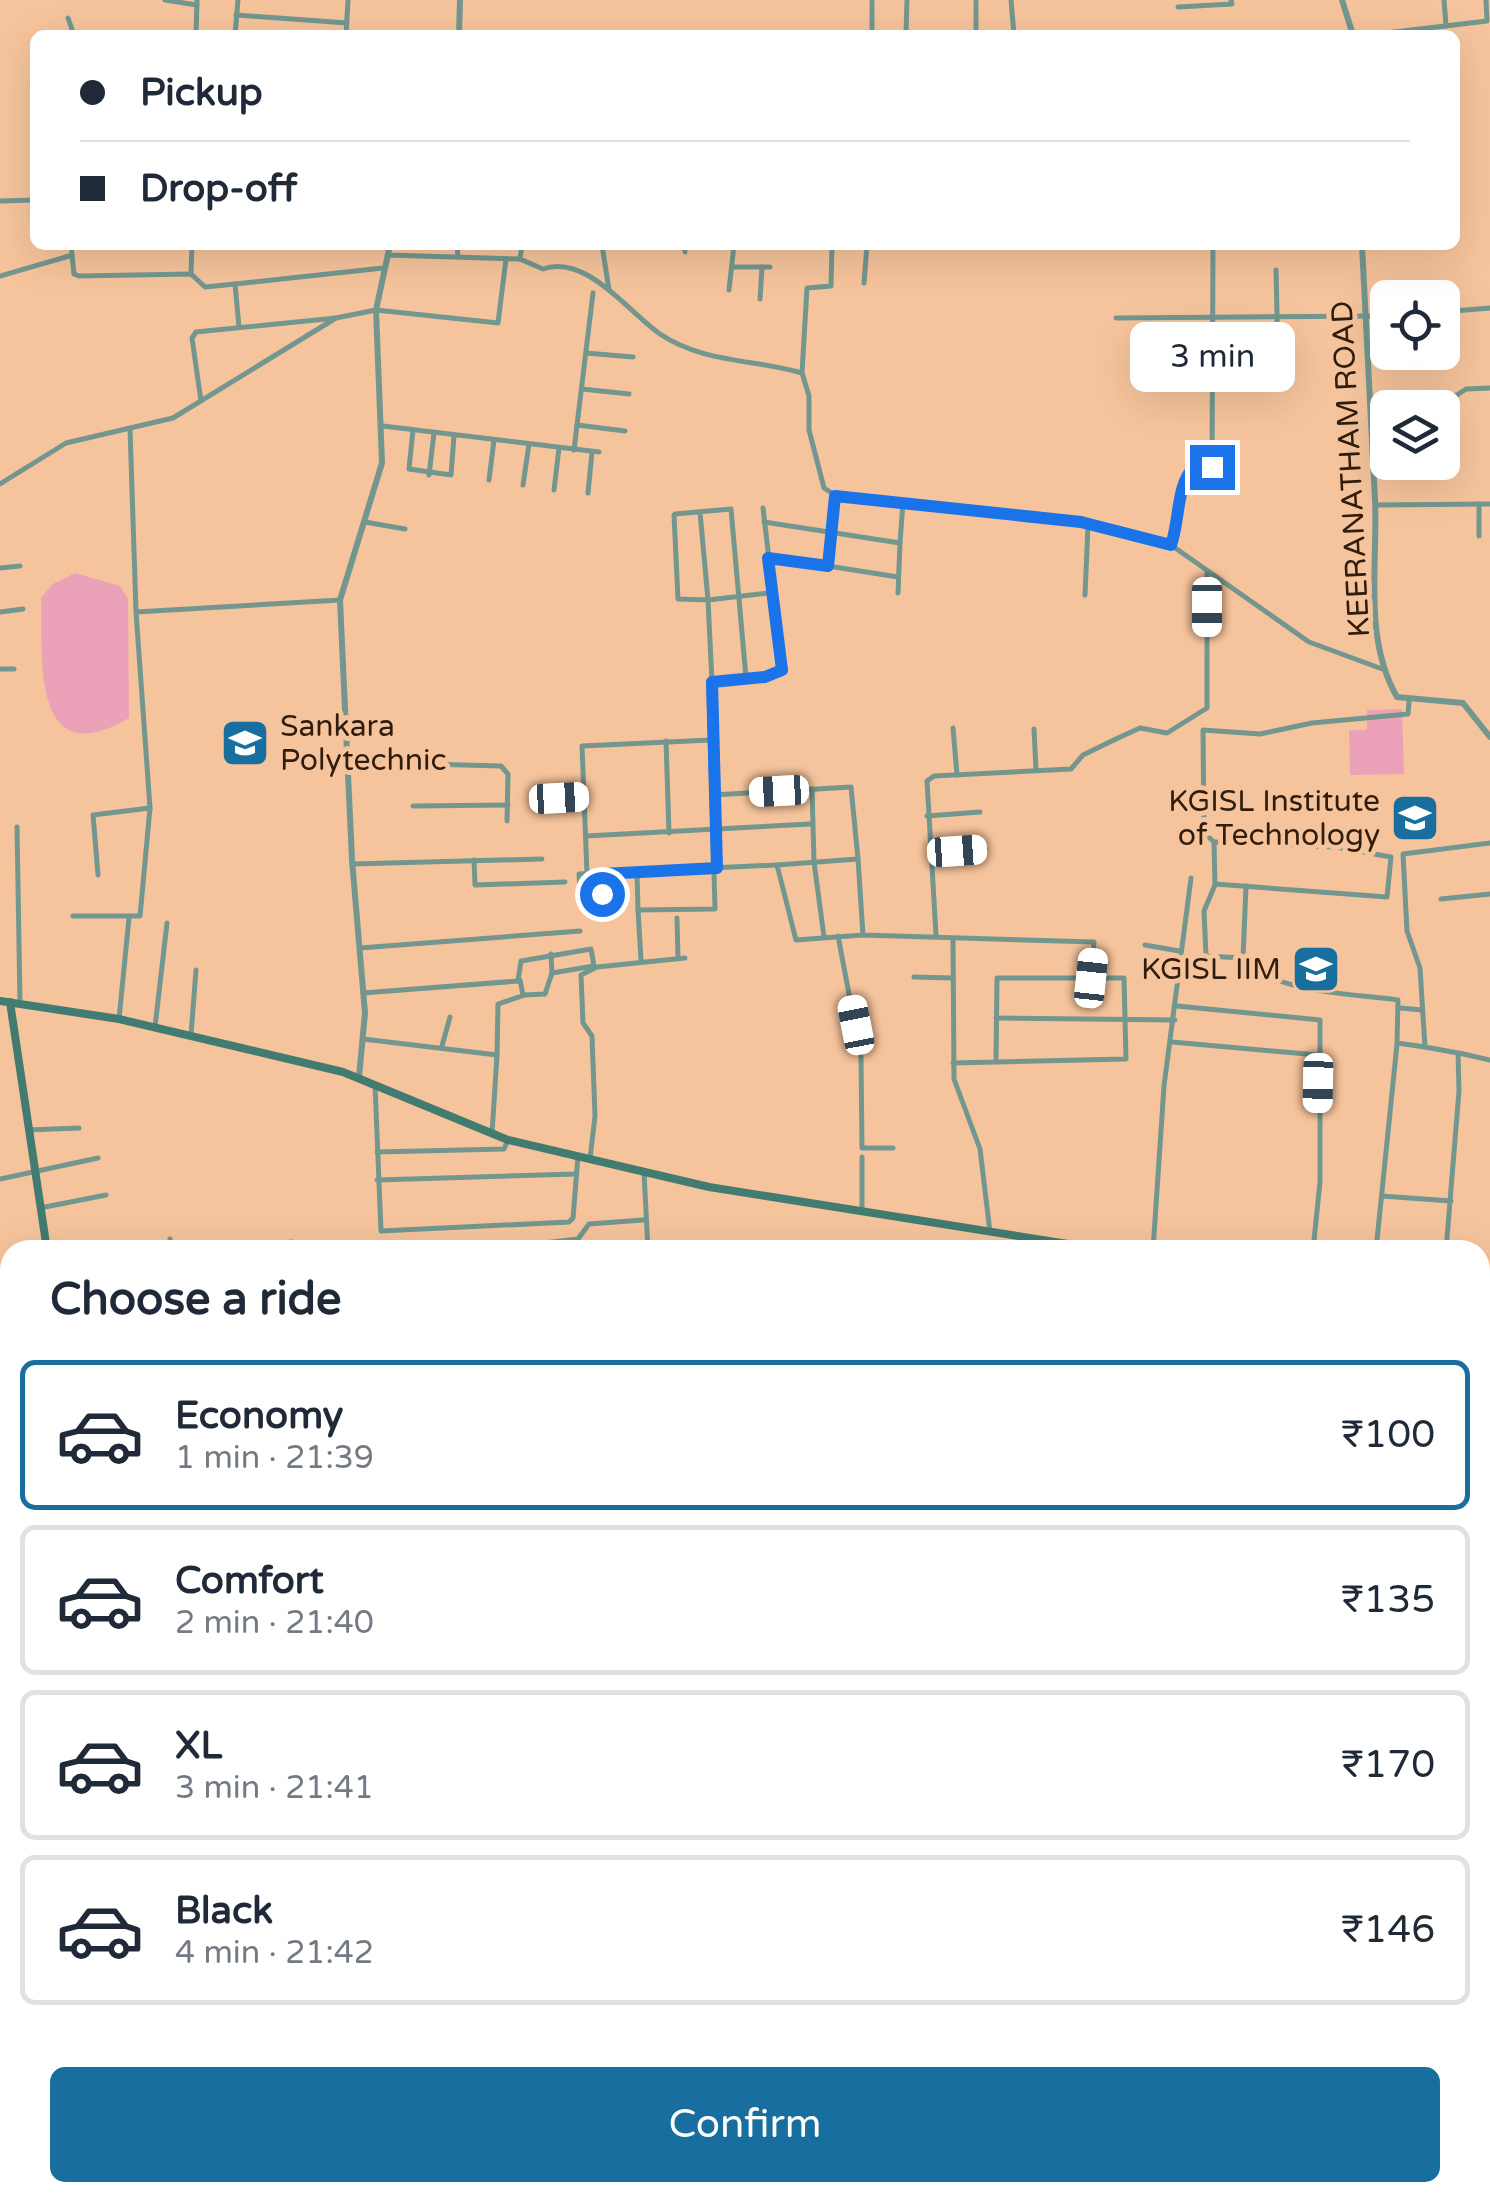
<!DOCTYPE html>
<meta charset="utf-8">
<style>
:root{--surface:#fff;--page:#f6f6f7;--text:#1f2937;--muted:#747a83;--line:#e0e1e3;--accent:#186e9e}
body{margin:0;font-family:"Varela Round",sans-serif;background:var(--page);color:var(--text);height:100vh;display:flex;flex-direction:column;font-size:38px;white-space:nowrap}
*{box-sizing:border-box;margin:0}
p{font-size:32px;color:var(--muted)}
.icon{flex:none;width:55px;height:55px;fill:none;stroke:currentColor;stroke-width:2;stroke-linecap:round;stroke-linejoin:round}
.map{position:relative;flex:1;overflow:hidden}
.details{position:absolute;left:0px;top:1240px;width:1490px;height:962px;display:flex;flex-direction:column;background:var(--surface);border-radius:30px 30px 0 0;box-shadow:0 10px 40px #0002}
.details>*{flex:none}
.top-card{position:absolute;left:30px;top:30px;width:1430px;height:220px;border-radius:15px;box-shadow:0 10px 40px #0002;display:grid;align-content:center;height:220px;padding:0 50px;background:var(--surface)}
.tools{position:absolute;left:1370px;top:280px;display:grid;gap:20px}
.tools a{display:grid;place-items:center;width:90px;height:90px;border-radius:15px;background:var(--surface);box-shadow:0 10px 40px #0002;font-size:50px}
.end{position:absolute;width:45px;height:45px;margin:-22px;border:12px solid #1a73e8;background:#fff;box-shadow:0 0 0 5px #fff}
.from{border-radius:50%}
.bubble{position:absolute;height:70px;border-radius:15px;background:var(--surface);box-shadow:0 10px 40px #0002;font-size:32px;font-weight:600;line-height:70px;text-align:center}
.car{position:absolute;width:30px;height:60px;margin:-30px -15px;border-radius:12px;box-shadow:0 0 8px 2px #0007;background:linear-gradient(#fff 24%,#345 0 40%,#fff 0 76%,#345 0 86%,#fff 0)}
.top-card b{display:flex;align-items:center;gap:35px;height:95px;font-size:38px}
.top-card b+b{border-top:2px solid var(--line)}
.top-card i{width:25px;height:25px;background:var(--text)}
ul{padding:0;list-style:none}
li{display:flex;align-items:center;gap:30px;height:150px;margin:0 20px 15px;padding:0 30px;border:5px solid var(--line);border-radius:15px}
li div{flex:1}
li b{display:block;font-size:38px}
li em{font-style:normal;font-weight:600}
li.current{border-color:var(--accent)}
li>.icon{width:90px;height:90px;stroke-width:1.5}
h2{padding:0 50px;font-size:45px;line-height:120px}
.cta{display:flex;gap:20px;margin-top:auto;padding:20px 50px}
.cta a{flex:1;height:115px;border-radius:15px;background:var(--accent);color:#fff;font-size:40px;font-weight:600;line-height:115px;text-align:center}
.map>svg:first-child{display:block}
.pitch{fill:#eba1b7}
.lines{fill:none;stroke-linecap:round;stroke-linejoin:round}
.minor{stroke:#73978f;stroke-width:5}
.tertiary{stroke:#73978f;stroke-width:6}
.secondary{stroke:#427b70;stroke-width:8}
.route{stroke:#1a73e8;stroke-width:12}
.labels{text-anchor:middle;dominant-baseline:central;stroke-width:10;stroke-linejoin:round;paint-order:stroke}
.street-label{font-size:30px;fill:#301d0d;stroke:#f6c49c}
.poi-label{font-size:30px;fill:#301d0d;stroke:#f6c49c;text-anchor:end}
</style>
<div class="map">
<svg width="1490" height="2201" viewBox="0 0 1490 2201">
<rect width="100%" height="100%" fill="#f6c49c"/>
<g class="pitch">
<path d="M 75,573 L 120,586 L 128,599 L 129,718 C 30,776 43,657 41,598 L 53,584 Z"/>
<path d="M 1402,709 L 1404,774 L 1350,775 L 1349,730 L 1367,730 L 1367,710 Z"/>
</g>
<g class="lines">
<g class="minor">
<path d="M 165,0 L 197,5"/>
<path d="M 872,0 L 872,35"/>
<path d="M 976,0 L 976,35"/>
<path d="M 1011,0 L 1014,35"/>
<path d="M 1444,0 L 1446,26"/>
<path d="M 1178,7 L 1232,4 L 1231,0"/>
<path d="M 236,15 L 347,23"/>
<path d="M 68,18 L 74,35"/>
<path d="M 196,35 L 197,0"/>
<path d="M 235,35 L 238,0"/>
<path d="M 346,35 L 348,0"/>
<path d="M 906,35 L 907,0"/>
<path d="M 1369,35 L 1487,21 L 1486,0"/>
<path d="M 0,201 L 35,200"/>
<path d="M 71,245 L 74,274 L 79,276 L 191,274 L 205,287 L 235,284"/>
<path d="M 457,245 L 458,257"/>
<path d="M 602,245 L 609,290"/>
<path d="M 684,245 L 685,252"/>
<path d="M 387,255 L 520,259 L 543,269 C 587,254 628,312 660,334 C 703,363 754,359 802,373 L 809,396 L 809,430 L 824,488 L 835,495 L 861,500 L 1081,521 L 1171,545 L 1309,642 L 1385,670"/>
<path d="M 520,259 L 522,245"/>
<path d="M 732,267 L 770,267"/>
<path d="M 191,274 L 192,245"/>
<path d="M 0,276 L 69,256"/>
<path d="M 864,283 L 867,245"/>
<path d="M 729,290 L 734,245"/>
<path d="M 760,299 L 762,267"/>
<path d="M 1442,312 L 1490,308"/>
<path d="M 1116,318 L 1388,316"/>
<path d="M 239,327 L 235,284 L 383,268"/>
<path d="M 586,353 L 633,357"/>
<path d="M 1214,356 L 1278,357 L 1276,270"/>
<path d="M 802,373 L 807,288 L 831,286 L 832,245"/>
<path d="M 582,389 L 629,394"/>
<path d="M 1370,398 L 1457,395 L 1466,389 L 1490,388"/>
<path d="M 201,401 L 192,338 L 196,332 L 336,318"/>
<path d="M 577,425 L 625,431"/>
<path d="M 383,426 L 599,452"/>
<path d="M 130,429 L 136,611"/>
<path d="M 413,430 L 409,469 L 451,475 L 454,436"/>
<path d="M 574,450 L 593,293"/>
<path d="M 429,475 L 434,433"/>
<path d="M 489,480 L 494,440"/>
<path d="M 0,484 L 66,443 L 173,418 L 336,318 L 376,310 L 498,323 L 506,259"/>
<path d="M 523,485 L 529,444"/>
<path d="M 554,490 L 559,448"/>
<path d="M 588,493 L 592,452"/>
<path d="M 1479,504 L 1479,536"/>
<path d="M 1375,505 L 1490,504"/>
<path d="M 700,512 L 708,600 L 678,599 L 674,515 L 675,514 L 731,509 L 746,678"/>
<path d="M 365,522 L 405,529"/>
<path d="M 764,522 L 900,543 L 903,502"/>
<path d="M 1171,545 C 1180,520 1177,484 1194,467 L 1212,467 L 1213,245"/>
<path d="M 768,557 L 828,566 L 835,495"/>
<path d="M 828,566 L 898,577"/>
<path d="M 0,568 L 20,566"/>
<path d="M 898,593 L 900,543"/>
<path d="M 1085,595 L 1088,525"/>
<path d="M 0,612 L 23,609"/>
<path d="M 0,669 L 14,669"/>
<path d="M 712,682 L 708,600 L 769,593"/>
<path d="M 953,728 L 957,775"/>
<path d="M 1034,729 L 1036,770"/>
<path d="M 666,741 L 669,833"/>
<path d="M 349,762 L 501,766 L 508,774 L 507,821"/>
<path d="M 812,789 L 814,862 L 824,937"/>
<path d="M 713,795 L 851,787 L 858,859"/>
<path d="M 559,798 L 584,797"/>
<path d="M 413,806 L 508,805"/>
<path d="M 927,816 L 980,812"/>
<path d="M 17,827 L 20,1003"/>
<path d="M 586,836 L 811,824"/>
<path d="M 1214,842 L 1336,847 L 1391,857 L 1387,897 L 1215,884 Z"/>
<path d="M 1214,842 L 1204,833 L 1203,730 L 1260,734 L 1312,723 L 1408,714 L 1409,702"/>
<path d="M 930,853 L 985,849"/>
<path d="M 474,860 L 475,885 L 565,882"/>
<path d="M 352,864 L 542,859"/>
<path d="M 637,873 L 638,910 L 715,909 L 709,691 L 712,682 L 765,677 L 782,670 L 763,508"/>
<path d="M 587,874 L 582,746 L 711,740"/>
<path d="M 602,874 L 603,914"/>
<path d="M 98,875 L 93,815 L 150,808"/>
<path d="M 1215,885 L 1204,911 L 1206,956 L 1243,958 C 1271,993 1356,994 1398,1000 L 1397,1043 L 1425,1047"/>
<path d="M 1441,899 L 1490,894"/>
<path d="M 581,905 L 579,874 L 777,865"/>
<path d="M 638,910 L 641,960"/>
<path d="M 73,916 L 140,916 L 150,808 L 136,612 L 340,600"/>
<path d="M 677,918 L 678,958"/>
<path d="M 863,935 L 858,859 L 777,865 L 796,940 L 863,935 L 1094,942 L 1091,978"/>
<path d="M 936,935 L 927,781 L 934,776 L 1071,769 L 1083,755 L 1118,738 L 1140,728 L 1167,733 L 1207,708 L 1207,573"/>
<path d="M 838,936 L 861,1057 L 862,1148 L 893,1148"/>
<path d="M 953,940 L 954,1079 L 980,1149 L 990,1232"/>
<path d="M 1145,945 L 1179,951"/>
<path d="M 360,948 L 580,931"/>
<path d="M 551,954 L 552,973"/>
<path d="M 1243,958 L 1246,886"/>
<path d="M 914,977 L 953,978"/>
<path d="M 363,993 L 518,981 L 521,961 L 591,949 L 594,966 L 552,973 L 545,994 L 523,995 L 520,980"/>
<path d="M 1177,1006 L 1320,1020 L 1320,1182 L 1313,1250"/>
<path d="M 1400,1008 L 1422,1010"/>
<path d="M 996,1018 L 1175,1020"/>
<path d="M 119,1019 L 129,918"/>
<path d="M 155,1027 L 167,923"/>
<path d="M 191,1035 L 196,970"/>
<path d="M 363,1039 L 497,1055 L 492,1134"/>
<path d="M 1172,1042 L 1318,1055"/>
<path d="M 442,1046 L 450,1017"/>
<path d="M 1459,1053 L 1490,1060"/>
<path d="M 497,1055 L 498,1004 L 525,995"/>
<path d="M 953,1063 L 1126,1059 L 1124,978 L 997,978 L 996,1062"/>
<path d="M 375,1085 L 381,1231 L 569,1222 L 573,1218 L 578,1156"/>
<path d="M 28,1130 L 79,1128"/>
<path d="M 377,1152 L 504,1149 L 508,1140"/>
<path d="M 862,1157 L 862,1209"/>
<path d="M 590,1159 L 595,1116 L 592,1036 L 583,1023 L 581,975 L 597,967 L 685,958"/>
<path d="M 644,1172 L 648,1250"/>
<path d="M 0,1179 L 98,1158"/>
<path d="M 377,1180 L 576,1174"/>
<path d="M 1382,1196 L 1451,1201"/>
<path d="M 40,1208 L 106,1195"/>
<path d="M 170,1239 L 171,1250"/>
<path d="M 136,1243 L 137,1250"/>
<path d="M 103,1248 L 104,1250"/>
<path d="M 230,1250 L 292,1242 L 314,1250"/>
<path d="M 486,1250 L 578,1239 L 589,1224 L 643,1220"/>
<path d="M 1153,1250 L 1164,1086 L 1191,878"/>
<path d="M 1376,1250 L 1397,1044"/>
<path d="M 1446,1250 L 1459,1091 L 1458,1053 L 1425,1047 L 1420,968 L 1407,931 L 1403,854 L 1490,843"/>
<path d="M 1480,1461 L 1490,1462"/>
<path d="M 0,1498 L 10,1496"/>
<path d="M 1480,1505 L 1490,1505"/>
<path d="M 1483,1581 L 1485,1531"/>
<path d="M 1480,1636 L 1490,1635"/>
<path d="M 0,1697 L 5,1709 L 10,1708"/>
<path d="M 1480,1724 L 1490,1722"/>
<path d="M 1480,1892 L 1490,1891"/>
<path d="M 0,1959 L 10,1958"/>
<path d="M 1480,2071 L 1490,2069"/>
<path d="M 1480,2111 L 1490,2110"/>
<path d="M 1480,2148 L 1490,2147"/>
<path d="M 808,2192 L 814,2201"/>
<path d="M 1115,2192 L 1116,2201"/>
<path d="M 1199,2192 L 1200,2201"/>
<path d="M 1276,2192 L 1278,2201"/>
<path d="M 1331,2192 L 1333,2201"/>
<path d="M 1477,2192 L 1478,2201"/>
<path d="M 1403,2197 L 1430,2192"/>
<path d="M 52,2201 L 110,2192"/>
</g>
<g class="tertiary">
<path d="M 1342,0 L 1353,35"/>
<path d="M 459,35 L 460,0"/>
<path d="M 1362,245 C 1367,330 1371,415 1375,500 C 1378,564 1363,638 1397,697 L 1463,703 L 1490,737"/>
<path d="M 359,1077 L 365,1013 L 352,860 L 340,600 L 382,463 L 376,310 L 390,245"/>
</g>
<g class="secondary">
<path d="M 0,1001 L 119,1019 L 343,1072 L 508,1140 L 709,1187 L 1106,1250"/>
<path d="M 10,1002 L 47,1250"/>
<path d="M 1480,1330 L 1490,1331"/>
<path d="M 128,2192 L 128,2201"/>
</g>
</g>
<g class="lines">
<path class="route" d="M 602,894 L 602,874 L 717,868 L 712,682 L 765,677 L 782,670 L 768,558 L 828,566 L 835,496 L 1081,522 L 1171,545 C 1180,520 1176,485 1194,467 L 1212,467"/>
</g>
<defs>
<g id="university-square" transform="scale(2.5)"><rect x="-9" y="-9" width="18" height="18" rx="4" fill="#186e9e" stroke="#f6c49c"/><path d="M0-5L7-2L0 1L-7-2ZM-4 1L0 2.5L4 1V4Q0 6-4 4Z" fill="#fff"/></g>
</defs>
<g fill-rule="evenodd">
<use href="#university-square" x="245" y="743"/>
<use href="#university-square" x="1415" y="818"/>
<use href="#university-square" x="1316" y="969"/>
</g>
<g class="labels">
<g class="street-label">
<text transform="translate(1351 469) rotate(-93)">KEERANATHAM ROAD</text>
</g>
<g class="poi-label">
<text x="280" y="726" text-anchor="start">Sankara<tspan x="280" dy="34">Polytechnic</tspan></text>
<text x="1380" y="801">KGISL Institute<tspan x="1380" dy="34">of Technology</tspan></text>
<text x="1281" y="969">KGISL IIM</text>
</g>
</g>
</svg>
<div class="tools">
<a><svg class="icon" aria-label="locate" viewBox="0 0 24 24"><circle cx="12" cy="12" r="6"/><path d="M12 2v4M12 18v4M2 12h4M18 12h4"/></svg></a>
<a><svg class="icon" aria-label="layers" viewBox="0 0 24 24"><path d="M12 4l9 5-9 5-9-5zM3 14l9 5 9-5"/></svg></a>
</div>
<i class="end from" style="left:602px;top:894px"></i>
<i class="end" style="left:1212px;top:467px"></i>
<div class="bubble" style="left:1130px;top:322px;width:165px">3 min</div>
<i class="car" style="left:1207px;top:607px;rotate:180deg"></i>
<i class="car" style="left:779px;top:791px;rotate:267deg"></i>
<i class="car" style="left:559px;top:798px;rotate:87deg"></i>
<i class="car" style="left:957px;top:851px;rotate:86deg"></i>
<i class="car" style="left:1091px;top:978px;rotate:6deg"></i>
<i class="car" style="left:856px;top:1025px;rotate:349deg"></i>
<i class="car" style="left:1318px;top:1083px;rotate:181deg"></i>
<div class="top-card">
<b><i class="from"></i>Pickup</b>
<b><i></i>Drop-off</b>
</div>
<section class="details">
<h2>Choose a ride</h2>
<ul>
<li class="current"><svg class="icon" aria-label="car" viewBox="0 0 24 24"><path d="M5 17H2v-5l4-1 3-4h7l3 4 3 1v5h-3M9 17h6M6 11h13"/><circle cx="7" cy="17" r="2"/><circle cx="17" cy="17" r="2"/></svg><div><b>Economy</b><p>1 min · 21:39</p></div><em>₹100</em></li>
<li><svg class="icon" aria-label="car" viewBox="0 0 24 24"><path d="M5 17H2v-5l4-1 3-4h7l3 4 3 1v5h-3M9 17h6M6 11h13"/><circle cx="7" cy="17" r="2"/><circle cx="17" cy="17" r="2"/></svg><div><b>Comfort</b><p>2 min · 21:40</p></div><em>₹135</em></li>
<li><svg class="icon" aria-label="car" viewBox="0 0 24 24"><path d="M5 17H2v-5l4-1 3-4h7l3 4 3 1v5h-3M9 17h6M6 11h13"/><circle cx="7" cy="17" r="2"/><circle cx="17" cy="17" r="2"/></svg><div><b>XL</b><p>3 min · 21:41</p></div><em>₹170</em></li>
<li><svg class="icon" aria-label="car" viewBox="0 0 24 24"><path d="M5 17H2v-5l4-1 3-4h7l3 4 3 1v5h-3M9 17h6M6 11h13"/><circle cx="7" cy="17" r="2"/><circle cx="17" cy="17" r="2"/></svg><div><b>Black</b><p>4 min · 21:42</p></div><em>₹146</em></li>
</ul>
<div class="cta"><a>Confirm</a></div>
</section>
</div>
